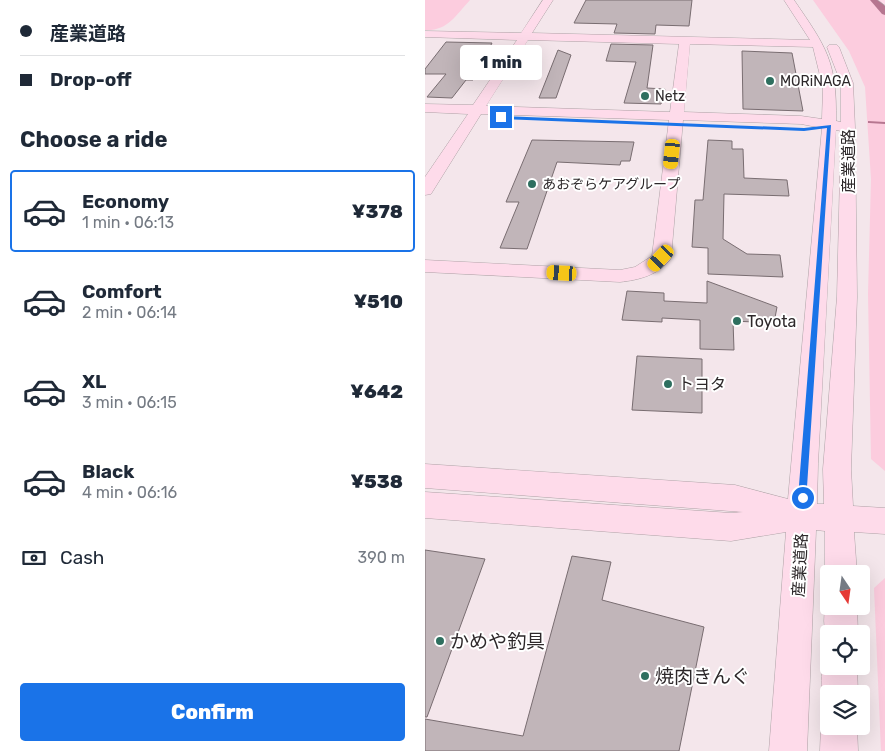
<!DOCTYPE html>
<meta charset="utf-8">
<style>
:root{--surface:#fff;--page:#f2f2f3;--text:#1f2937;--muted:#747a83;--line:#e0e1e3;--accent:#1a73e8}
body{margin:0;font-family:Rubik,"Noto Sans JP",sans-serif;background:var(--page);color:var(--text);height:100vh;display:flex;flex-direction:column;font-size:19px;white-space:nowrap}
*{box-sizing:border-box;margin:0}
p{font-size:16px;color:var(--muted)}
.icon{flex:none;width:28px;height:28px;fill:none;stroke:currentColor;stroke-width:2;stroke-linecap:round;stroke-linejoin:round}
.map{position:relative;flex:1;overflow:hidden}
.details{display:flex;flex-direction:column;background:var(--surface);width:425px}
.details>*{flex:none}
.banner{display:grid;align-content:center;height:110px;padding:0 20px;background:var(--surface)}
.needle{width:32px;rotate:167deg}
.controls{position:absolute;left:395px;top:565px;display:grid;gap:10px}
.controls a{display:grid;place-items:center;width:50px;height:50px;border-radius:5px;background:var(--surface);box-shadow:0 5px 20px #0002;font-size:25px}
.end{position:absolute;width:22px;height:22px;margin:-11px;border:6px solid #1a73e8;background:#fff;box-shadow:0 0 0 2px #fff}
.from{border-radius:50%}
.bubble{position:absolute;height:35px;border-radius:5px;background:var(--surface);box-shadow:0 5px 20px #0002;font-size:16px;font-weight:800;line-height:35px;text-align:center}
.car{position:absolute;width:15px;height:30px;margin:-15px -8px;border-radius:6px;box-shadow:0 0 4px 1px #0007;background:linear-gradient(#f5c518 24%,#345 0 40%,#f5c518 0 76%,#345 0 86%,#f5c518 0)}
.banner b{display:flex;align-items:center;gap:18px;height:48px;font-size:19px}
.banner b+b{border-top:1px solid var(--line)}
.banner i{width:12px;height:12px;background:var(--text)}
ul{padding:0;list-style:none}
li{display:flex;align-items:center;gap:15px;height:82px;margin:0 10px 8px;padding:0 10px;border:2px solid transparent;border-radius:5px}
li div{flex:1}
li b{display:block;font-size:19px}
li em{font-style:normal;font-weight:800}
li.current{border-color:var(--accent)}
li>.icon{width:45px;height:45px;stroke-width:1.5}
h2{padding:0 20px;font-size:22px;line-height:60px}
.pay{display:flex;align-items:center;gap:12px;height:55px;padding:0 20px;font-size:19px}
.pay p{margin-inline-start:auto}
.primary-button{display:flex;gap:10px;margin-top:auto;padding:10px 20px}
.primary-button a{flex:1;height:58px;border-radius:5px;background:var(--accent);color:#fff;font-size:20px;font-weight:800;line-height:58px;text-align:center}
main{display:flex;flex:1;min-height:0}
.map>svg:first-child{display:block}
.green{fill:#fcccde}
.lines{fill:none;stroke-linecap:round;stroke-linejoin:round}
.stream{fill:#b67690;fill-rule:evenodd}
.canal{fill:#b67690;fill-rule:evenodd}
.building{fill:#c1b5b9;stroke:#796d71}
.secondary-casing{stroke:#aea2a6;stroke-width:1}
.secondary{fill:#fedbea;fill-rule:evenodd}
.route{fill:#1a73e8}
.poi-dot{fill:#2e6f5f;stroke:#fff;stroke-width:2}
.labels{text-anchor:middle;dominant-baseline:central;stroke-width:4;stroke-linejoin:round;paint-order:stroke}
.far-poi-label{font-size:14px;fill:#2d282a;stroke:#fff;text-anchor:start}
.street-label{font-size:16px;fill:#2d282a;stroke:#fff}
.poi-label{font-size:16px;fill:#2d282a;stroke:#fff;text-anchor:start}
.near-poi-label{font-size:19px;fill:#2d282a;stroke:#fff;text-anchor:start}
</style>
<main>
<section class="details">
<div class="banner">
<b><i class="from"></i>産業道路</b>
<b><i></i>Drop-off</b>
</div>
<h2>Choose a ride</h2>
<ul>
<li class="current"><svg class="icon" aria-label="car" viewBox="0 0 24 24"><path d="M5 17H2v-5l4-1 3-4h7l3 4 3 1v5h-3M9 17h6M6 11h13"/><circle cx="7" cy="17" r="2"/><circle cx="17" cy="17" r="2"/></svg><div><b>Economy</b><p>1 min · 06:13</p></div><em>¥378</em></li>
<li><svg class="icon" aria-label="car" viewBox="0 0 24 24"><path d="M5 17H2v-5l4-1 3-4h7l3 4 3 1v5h-3M9 17h6M6 11h13"/><circle cx="7" cy="17" r="2"/><circle cx="17" cy="17" r="2"/></svg><div><b>Comfort</b><p>2 min · 06:14</p></div><em>¥510</em></li>
<li><svg class="icon" aria-label="car" viewBox="0 0 24 24"><path d="M5 17H2v-5l4-1 3-4h7l3 4 3 1v5h-3M9 17h6M6 11h13"/><circle cx="7" cy="17" r="2"/><circle cx="17" cy="17" r="2"/></svg><div><b>XL</b><p>3 min · 06:15</p></div><em>¥642</em></li>
<li><svg class="icon" aria-label="car" viewBox="0 0 24 24"><path d="M5 17H2v-5l4-1 3-4h7l3 4 3 1v5h-3M9 17h6M6 11h13"/><circle cx="7" cy="17" r="2"/><circle cx="17" cy="17" r="2"/></svg><div><b>Black</b><p>4 min · 06:16</p></div><em>¥538</em></li>
</ul>
<div class="pay"><svg class="icon" aria-label="cash" viewBox="0 0 24 24"><path d="M3 7h18v10H3z"/><circle cx="12" cy="12" r="2"/></svg>Cash<p>390 m</p></div>
<div class="primary-button"><a>Confirm</a></div>
</section>
<div class="map">
<svg width="460" height="751" viewBox="0 0 460 751">
<rect width="100%" height="100%" fill="#f4e6eb"/>
<g class="green">
<path d="M 0,0 L 45,0 C 30,16 23,31 0,30 Z"/>
<path d="M 388,0 L 453,0 L 460,7 L 460,471 L 446,459 L 443,294 L 446,179 L 440,87 L 424,51 Z"/>
<path d="M 460,578 L 460,751 L 456,751 L 449,588 Z"/>
</g>
<g class="lines">
<path class="stream" d="M 443,121 L 460,122 L 460,124 L 444,123 L 443,123 Z"/>
<path class="canal" d="M 445,0 L 455,0 L 460,6 L 460,15 L 457,14 Z"/>
</g>
<g class="building">
<path d="M 161,0 L 267,0 L 264,26 L 231,25 L 230,34 L 189,33 L 192,24 L 149,23 Z"/>
<path d="M 21,42 L 67,43 L 48,80 L 41,80 L 27,98 L 2,97 L 21,74 L 0,74 L 0,69 Z"/>
<path d="M 186,44 L 228,45 L 222,88 L 240,89 L 236,104 L 199,103 L 211,62 L 181,61 Z"/>
<path d="M 133,50 L 146,55 L 131,98 L 114,98 Z"/>
<path d="M 317,51 L 367,53 L 378,111 L 318,109 Z"/>
<path d="M 107,140 L 209,142 L 205,161 L 196,161 L 195,165 L 132,162 L 102,249 L 75,248 L 94,202 L 81,202 Z"/>
<path d="M 283,140 L 307,141 L 307,149 L 318,149 L 319,178 L 362,180 L 364,196 L 299,194 L 298,239 L 322,254 L 355,255 L 358,277 L 283,274 L 283,248 L 267,247 L 270,200 L 278,200 Z"/>
<path d="M 282,281 L 352,307 L 349,323 L 308,321 L 309,350 L 275,349 L 275,320 L 237,318 L 237,322 L 197,320 L 202,291 L 239,293 L 239,301 L 282,303 Z"/>
<path d="M 212,356 L 277,359 L 277,413 L 207,410 Z"/>
<path d="M 0,550 L 60,559 L 2,717 L 0,717 Z"/>
<path d="M 147,556 L 186,562 L 177,600 L 279,627 L 254,751 L 0,751 L 0,719 L 98,736 Z"/>
</g>
<g class="lines">
<g class="secondary-casing">
<g id="secondary">
<path d="M 118,0 L 128,0 L 107,33 L 385,40 L 359,0 L 369,0 C 402,48 412,62 411,121 L 416,122 L 416,83 L 402,47 L 404,45 L 412,45 L 414,47 L 428,83 L 430,128 L 432,297 L 426,469 L 428,506 L 460,508 L 460,534 L 429,532 L 432,574 L 404,574 L 404,582 L 400,574 L 400,531 L 391,530 L 382,751 L 344,751 L 361,532 L 306,541 L 0,518 L 0,492 L 306,513 L 318,512 L 0,488 L 0,464 L 310,485 L 363,499 L 397,128 L 376,124 L 258,120 L 246,258 C 234,275 214,280 195,282 L 0,272 L 0,260 L 195,270 L 210,267 L 227,256 L 244,120 L 56,114 L 6,194 L 0,195 L 0,177 L 43,114 L 0,112 L 0,104 L 48,105 L 92,40 L 0,37 L 0,31 L 96,33 ZM 103,40 L 254,44 L 245,112 L 61,106 ZM 265,44 L 388,47 L 398,88 L 397,119 L 376,116 L 259,112 ZM 411,130 L 416,131 L 412,297 L 398,469 L 399,504 L 392,504 L 393,464 Z"/>
<path d="M 453,0 L 460,0 L 460,5 Z"/>
<path d="M 404,597 L 404,606 L 432,606 L 433,634 L 404,634 L 404,645 C 398,630 397,612 404,597 Z"/>
<path d="M 404,653 L 404,666 L 432,666 L 433,694 L 404,694 L 404,707 C 393,694 395,667 404,653 Z"/>
<path d="M 404,712 L 404,726 L 432,726 L 433,751 L 395,751 L 396,726 L 401,713 Z"/>
</g>
</g>
<use href="#secondary" class="secondary"/>
</g>
<path class="route" d="M 74,116 L 379,128 L 406,125 L 381,502 L 378,503 L 373,498 L 402,128 L 379,131 L 76,119 Z"/>
<g class="poi-dot">
<circle cx="345" cy="81" r="5"/>
<circle cx="220" cy="96" r="5"/>
<circle cx="107" cy="184" r="5"/>
<circle cx="312" cy="321" r="5"/>
<circle cx="243" cy="384" r="5"/>
<circle cx="15" cy="641" r="5"/>
<circle cx="220" cy="676" r="5"/>
</g>
<g class="labels">
<g class="far-poi-label">
<text x="355" y="81">MORiNAGA</text>
<text x="230" y="96">Netz</text>
<text x="117" y="184">あおぞらケアグループ</text>
</g>
<g class="street-label">
<text transform="translate(423 161) rotate(-90)">産業道路</text>
<text transform="translate(375 565) rotate(-87)">産業道路</text>
</g>
<g class="poi-label">
<text x="322" y="321">Toyota</text>
<text x="253" y="384">トヨタ</text>
</g>
<g class="near-poi-label">
<text x="25" y="641">かめや釣具</text>
<text x="230" y="676">焼肉きんぐ</text>
</g>
</g>
</svg>
<div class="controls">
<a><svg class="needle" viewBox="-14 -14 28 28"><path d="M0-13l5 13h-10z" fill="#e53935"/><path d="M0 13l5-13h-10z" fill="#747a83"/></svg></a>
<a><svg class="icon" aria-label="locate" viewBox="0 0 24 24"><circle cx="12" cy="12" r="6"/><path d="M12 2v4M12 18v4M2 12h4M18 12h4"/></svg></a>
<a><svg class="icon" aria-label="layers" viewBox="0 0 24 24"><path d="M12 4l9 5-9 5-9-5zM3 14l9 5 9-5"/></svg></a>
</div>
<i class="end from" style="left:378px;top:498px"></i>
<i class="end" style="left:76px;top:117px"></i>
<div class="bubble" style="left:35px;top:45px;width:82px">1 min</div>
<i class="car" style="left:247px;top:154px;rotate:186deg"></i>
<i class="car" style="left:236px;top:258px;rotate:223deg"></i>
<i class="car" style="left:137px;top:273px;rotate:273deg"></i>
</div>
</main>
